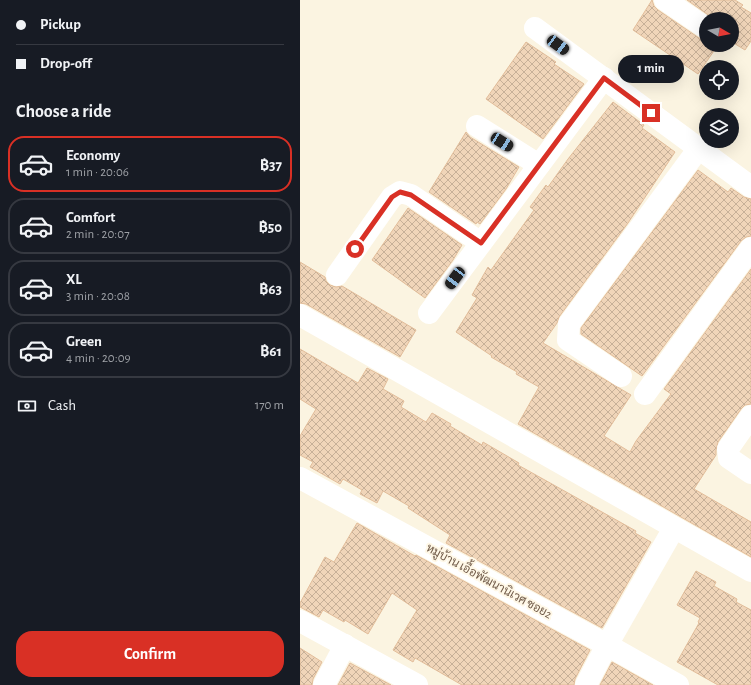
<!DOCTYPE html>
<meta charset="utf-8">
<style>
:root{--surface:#171b24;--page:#20242c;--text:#f1f3f6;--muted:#9ea1a6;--line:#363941;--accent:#d93025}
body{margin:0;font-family:"Alegreya Sans",Sarabun,sans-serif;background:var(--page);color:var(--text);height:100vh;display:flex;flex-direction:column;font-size:15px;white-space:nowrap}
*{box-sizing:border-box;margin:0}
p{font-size:13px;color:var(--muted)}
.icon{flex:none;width:22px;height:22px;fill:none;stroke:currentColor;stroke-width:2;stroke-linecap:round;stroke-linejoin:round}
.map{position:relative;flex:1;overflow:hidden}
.drawer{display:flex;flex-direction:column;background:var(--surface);width:300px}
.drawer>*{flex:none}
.hud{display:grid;align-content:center;height:88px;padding:0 16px;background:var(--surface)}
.needle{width:26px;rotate:100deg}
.buttons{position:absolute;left:399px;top:12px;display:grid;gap:8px}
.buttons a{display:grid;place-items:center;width:40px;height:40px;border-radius:50%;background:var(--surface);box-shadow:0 4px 16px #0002;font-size:20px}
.end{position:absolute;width:18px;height:18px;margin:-9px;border:5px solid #d93025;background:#fff;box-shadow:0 0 0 2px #fff}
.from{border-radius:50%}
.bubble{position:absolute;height:28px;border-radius:14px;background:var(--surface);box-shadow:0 4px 16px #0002;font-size:13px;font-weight:700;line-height:28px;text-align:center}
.car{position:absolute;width:12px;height:24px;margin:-12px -6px;border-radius:5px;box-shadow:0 0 3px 1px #0007;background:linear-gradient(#222 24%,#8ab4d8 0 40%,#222 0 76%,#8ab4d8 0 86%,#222 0)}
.hud b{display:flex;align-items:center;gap:14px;height:38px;font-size:15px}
.hud b+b{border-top:1px solid var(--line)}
.hud i{width:10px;height:10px;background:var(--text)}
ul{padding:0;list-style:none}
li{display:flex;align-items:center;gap:12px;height:56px;margin:0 8px 6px;padding:0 8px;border:2px solid var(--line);border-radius:16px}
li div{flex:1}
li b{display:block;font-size:15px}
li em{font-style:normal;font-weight:700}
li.active{border-color:var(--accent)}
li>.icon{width:36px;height:36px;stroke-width:1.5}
h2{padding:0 16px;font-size:18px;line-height:48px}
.pay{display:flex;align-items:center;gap:10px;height:44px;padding:0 16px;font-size:15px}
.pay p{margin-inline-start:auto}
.cta{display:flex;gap:8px;margin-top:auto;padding:8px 16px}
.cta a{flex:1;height:46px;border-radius:16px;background:var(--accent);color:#fff;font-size:16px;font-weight:700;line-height:46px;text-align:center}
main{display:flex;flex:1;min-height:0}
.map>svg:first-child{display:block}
.building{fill:url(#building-cross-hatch);stroke:#e2bd9a}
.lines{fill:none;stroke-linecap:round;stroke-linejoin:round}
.minor{stroke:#fff;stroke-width:22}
.route{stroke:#d93025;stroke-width:5}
.labels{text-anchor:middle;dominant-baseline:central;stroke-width:4;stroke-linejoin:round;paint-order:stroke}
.street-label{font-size:12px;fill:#715b49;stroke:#fff8e7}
</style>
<main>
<section class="drawer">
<div class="hud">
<b><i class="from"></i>Pickup</b>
<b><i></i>Drop-off</b>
</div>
<h2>Choose a ride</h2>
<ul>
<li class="active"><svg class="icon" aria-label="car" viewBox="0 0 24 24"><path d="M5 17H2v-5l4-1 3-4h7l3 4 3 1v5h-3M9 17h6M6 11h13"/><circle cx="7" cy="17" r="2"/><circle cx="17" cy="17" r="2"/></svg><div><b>Economy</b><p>1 min · 20:06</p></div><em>฿37</em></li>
<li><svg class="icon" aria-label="car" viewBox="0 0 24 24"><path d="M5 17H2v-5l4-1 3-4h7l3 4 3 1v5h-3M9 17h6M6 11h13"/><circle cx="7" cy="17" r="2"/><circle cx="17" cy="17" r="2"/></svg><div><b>Comfort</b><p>2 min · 20:07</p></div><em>฿50</em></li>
<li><svg class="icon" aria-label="car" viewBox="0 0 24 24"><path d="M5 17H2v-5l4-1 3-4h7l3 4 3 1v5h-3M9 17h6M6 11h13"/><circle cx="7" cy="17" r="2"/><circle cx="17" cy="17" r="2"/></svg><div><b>XL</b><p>3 min · 20:08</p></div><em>฿63</em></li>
<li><svg class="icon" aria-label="car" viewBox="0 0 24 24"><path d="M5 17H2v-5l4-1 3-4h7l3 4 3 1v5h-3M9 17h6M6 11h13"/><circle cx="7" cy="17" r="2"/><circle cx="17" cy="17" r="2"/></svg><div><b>Green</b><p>4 min · 20:09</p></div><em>฿61</em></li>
</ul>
<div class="pay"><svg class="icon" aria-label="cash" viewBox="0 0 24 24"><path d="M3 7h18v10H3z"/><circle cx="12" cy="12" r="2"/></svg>Cash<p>170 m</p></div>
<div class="cta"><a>Confirm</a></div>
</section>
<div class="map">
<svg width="451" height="685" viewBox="0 0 451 685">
<defs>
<pattern id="building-cross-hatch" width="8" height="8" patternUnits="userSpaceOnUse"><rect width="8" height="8" fill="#f0d5b9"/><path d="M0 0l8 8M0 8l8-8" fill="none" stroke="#c7b098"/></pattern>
</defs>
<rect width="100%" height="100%" fill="#fbf4e1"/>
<g class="building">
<path d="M 352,0 L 354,6 L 358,10 L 399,38 L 406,40 L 406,45 L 418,45 L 398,74 L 333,30 Z"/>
<path d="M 387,0 L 435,0 L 443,5 L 441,7 L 451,13 L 451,41 L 445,50 L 432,42 L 432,19 L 414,19 Z"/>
<path d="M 226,42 L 256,62 L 254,64 L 284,84 L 243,139 L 186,99 Z"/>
<path d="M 313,102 L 344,125 L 342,128 L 375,152 L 328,223 L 259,317 L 257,323 L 243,343 L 331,395 L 304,436 L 330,452 L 336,441 L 371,394 L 364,389 L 451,269 L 451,404 L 445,405 L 441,409 L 418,442 L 416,450 L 416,455 L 394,489 L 451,522 L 451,557 L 218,424 L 239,387 L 216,374 L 217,372 L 191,357 L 192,356 L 156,332 L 177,298 L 172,295 L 188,267 L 191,270 L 234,210 L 230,207 L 246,185 L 248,187 L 268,159 Z"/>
<path d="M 166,132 L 170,137 L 219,167 L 206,189 L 180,224 L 177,222 L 176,224 L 129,192 Z"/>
<path d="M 398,170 L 428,192 L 431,188 L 444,197 L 451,199 L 451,236 L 446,237 L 441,241 L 342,376 L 281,334 L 281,328 Z"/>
<path d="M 108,208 L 162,245 L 153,260 L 125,298 L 72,260 Z"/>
<path d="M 0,262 L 25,277 L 26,281 L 30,285 L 36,287 L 42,286 L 116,330 L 100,357 L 6,304 L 0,303 Z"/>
<path d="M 0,349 L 58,383 L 67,368 L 88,379 L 83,389 L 104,401 L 101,407 L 126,422 L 132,413 L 151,424 L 150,426 L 182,445 L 183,442 L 219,463 L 218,465 L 336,531 L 335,533 L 351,542 L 302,628 L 146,543 L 150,535 L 108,508 L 109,506 L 83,491 L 77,503 L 60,494 L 62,490 L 43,479 L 40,484 L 10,467 L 13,462 L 0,455 L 0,436 L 16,409 L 0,399 Z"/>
<path d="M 57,523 L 115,556 L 116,555 L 290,650 L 275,679 L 274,685 L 162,685 L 115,658 L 113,662 L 93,650 L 117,610 L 92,593 L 68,634 L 45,620 L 44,622 L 23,610 L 19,617 L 0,607 L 0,603 L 25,557 L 34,562 Z"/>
<path d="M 396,571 L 416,582 L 414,586 L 437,599 L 436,602 L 451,610 L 451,685 L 418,685 L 377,662 L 399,623 L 398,622 L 400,618 L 377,605 Z"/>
<path d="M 0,648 L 22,662 L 13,679 L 12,685 L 0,685 Z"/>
<path d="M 312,662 L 353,685 L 300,685 Z"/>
<path d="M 50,663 L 91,685 L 38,685 Z"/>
</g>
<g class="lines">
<g class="minor">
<path d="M 365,0 L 406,28"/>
<path d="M 235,28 L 451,187"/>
<path d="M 177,126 L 239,165"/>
<path d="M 37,275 L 92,197 L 100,192 L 111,195 L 181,243"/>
<path d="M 129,313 L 304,78"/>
<path d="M 0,315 L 451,571"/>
<path d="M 321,376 L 268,340 L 269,324 L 399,148"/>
<path d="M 345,394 L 451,248"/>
<path d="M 451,416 L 428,449 L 429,458 L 451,473"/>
<path d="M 0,478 L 307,645 L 378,685"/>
<path d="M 0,621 L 117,685"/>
<path d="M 24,685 L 45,645"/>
<path d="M 286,685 L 307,645 L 374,528"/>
</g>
</g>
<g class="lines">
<path class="route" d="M 55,249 L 92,197 L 100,192 L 111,195 L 181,243 L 304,78 L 351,113"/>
</g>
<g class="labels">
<g class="street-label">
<text transform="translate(189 581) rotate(29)">หมู่บ้าน เอื้อพัฒนานิเวศ ซอย2</text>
</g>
</g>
</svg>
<div class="buttons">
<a><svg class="needle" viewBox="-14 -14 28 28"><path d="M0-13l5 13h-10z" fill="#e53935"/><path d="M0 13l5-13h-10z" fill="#9ea1a6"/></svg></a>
<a><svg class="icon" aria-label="locate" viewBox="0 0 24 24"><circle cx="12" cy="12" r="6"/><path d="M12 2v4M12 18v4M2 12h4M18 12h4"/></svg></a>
<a><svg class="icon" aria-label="layers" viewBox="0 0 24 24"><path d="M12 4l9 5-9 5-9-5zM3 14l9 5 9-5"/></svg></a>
</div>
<i class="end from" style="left:55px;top:249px"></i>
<i class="end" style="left:351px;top:113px"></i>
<div class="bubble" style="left:318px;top:55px;width:66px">1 min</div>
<i class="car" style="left:258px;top:45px;rotate:126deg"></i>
<i class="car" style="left:202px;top:142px;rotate:122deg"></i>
<i class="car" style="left:155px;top:278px;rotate:217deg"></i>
</div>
</main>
